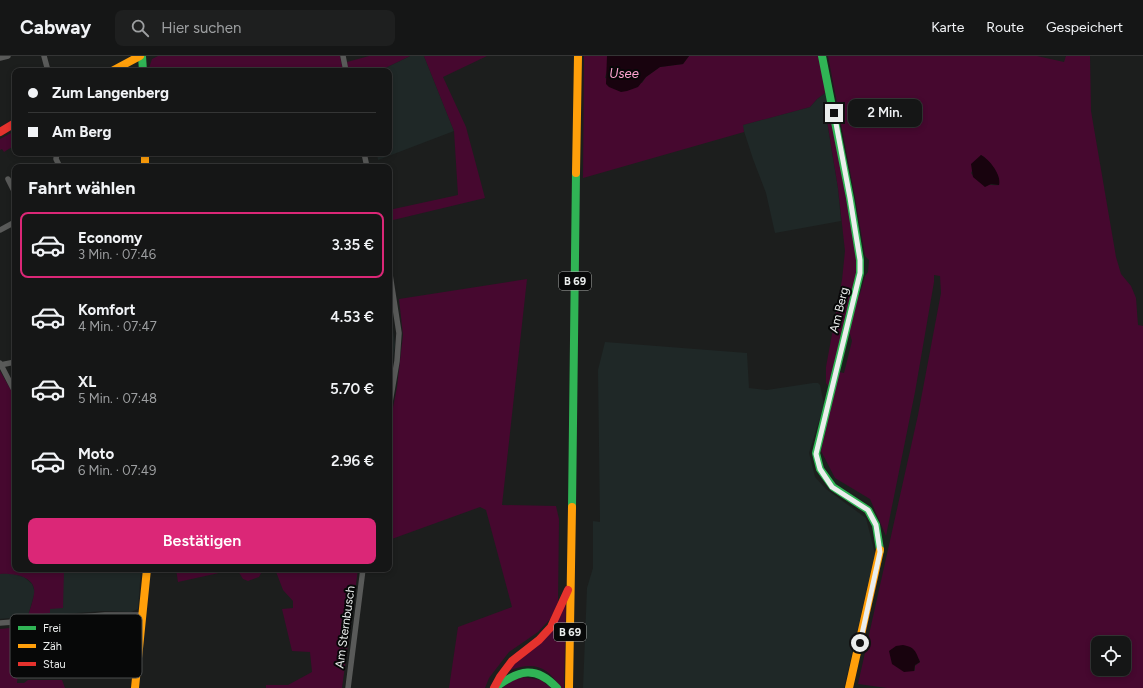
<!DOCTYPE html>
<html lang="de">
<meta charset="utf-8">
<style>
:root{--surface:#151616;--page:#1e1f1f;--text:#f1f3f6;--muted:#9d9fa1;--line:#343535;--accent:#db2777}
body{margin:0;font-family:Figtree,sans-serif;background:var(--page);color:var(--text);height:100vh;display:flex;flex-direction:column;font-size:15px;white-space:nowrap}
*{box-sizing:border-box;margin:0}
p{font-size:13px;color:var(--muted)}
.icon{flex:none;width:22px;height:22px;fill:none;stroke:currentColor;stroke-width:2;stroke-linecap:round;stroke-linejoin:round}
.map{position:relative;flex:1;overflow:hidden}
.side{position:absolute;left:12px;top:108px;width:380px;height:408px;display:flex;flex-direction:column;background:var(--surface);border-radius:8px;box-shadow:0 2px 6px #0003,0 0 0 1px var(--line)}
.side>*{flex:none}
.banner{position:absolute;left:12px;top:12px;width:380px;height:88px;border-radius:8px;box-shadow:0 2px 6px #0003,0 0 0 1px var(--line);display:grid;align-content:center;height:88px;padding:0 16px;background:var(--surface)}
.fabs{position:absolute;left:1091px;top:580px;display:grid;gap:8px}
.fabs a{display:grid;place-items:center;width:40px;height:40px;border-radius:8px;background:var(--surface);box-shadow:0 2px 6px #0003,0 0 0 1px var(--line);font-size:20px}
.end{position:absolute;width:18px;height:18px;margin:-9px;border:5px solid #ebeeed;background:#111;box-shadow:0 0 0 2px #111}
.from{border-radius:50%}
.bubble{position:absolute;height:28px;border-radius:8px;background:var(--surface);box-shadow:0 2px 6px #0003,0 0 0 1px var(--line);font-size:13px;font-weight:600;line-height:28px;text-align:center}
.banner b{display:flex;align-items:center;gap:14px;height:38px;font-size:15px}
.banner b+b{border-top:1px solid var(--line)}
.banner i{width:10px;height:10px;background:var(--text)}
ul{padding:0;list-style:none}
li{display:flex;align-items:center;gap:12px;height:66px;margin:0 8px 6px;padding:0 8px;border:2px solid transparent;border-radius:8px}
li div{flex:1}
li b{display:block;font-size:15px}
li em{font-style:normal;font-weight:600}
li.on{border-color:var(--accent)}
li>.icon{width:36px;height:36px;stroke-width:1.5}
h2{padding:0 16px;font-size:18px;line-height:48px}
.cta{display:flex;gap:8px;margin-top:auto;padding:8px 16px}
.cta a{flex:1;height:46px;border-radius:8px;background:var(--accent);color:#fff;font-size:16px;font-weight:600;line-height:46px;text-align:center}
header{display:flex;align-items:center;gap:24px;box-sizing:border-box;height:56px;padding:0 20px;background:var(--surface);border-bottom:1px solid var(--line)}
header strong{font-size:19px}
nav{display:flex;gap:22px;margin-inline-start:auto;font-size:14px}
.search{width:280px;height:36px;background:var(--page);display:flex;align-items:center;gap:10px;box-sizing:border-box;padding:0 14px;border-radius:8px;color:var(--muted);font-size:15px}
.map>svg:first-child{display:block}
.built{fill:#1f2827}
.green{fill:#46082f;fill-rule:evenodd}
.water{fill:#18030e}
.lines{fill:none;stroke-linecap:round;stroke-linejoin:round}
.street{stroke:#595a59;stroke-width:5.5}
.fast{stroke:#30b455;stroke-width:8}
.slow{stroke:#ff9f0a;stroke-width:8}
.jam{stroke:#e5322d;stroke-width:8}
.route{stroke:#ebeeed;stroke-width:5}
.labels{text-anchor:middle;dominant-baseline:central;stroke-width:4;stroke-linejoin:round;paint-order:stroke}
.shield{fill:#070808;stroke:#a7a9a8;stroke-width:1}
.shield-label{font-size:11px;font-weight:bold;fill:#ebeeed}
.street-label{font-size:12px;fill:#ebeeed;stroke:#070808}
.water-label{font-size:13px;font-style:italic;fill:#fea6d2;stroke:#070808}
.key{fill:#070808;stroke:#4b4d4d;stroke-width:1}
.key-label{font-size:11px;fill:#ebeeed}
</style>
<header>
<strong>Cabway</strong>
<div class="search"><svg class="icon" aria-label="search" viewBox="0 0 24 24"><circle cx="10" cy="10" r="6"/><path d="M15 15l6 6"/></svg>Hier suchen</div>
<nav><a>Karte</a><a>Route</a><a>Gespeichert</a></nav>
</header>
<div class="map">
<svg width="1143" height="632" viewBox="0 0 1143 632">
<rect width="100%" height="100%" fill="#1c1e1d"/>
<g class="built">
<path d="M 410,0 L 424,0 L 454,75 L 378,104 L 377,97 L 389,97 L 389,15 L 379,15 Z"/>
<path d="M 825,37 L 830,53 L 825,53 L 838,132 L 841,165 L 775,177 L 766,137 L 753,103 L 742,69 L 810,51 L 817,43 Z"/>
<path d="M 389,240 L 395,289 L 389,330 Z"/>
<path d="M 605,286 L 747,297 L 749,332 L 767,334 L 813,327 L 818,327 L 820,329 L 824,349 L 809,397 L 815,421 L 826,433 L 866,462 L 875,498 L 844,632 L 583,632 L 587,532 L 593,512 L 593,465 L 600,466 L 598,314 Z"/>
<path d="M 55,513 L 141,513 L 138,553 L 131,556 L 103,555 L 39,560 Z"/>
<path d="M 11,517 L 24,521 L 32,528 L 35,536 L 28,560 L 0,563 L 0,518 Z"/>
</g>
<g class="green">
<path d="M 158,0 L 340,0 L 343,15 L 148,15 L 152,3 Z"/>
<path d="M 369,0 L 410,0 L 379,15 L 349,15 L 347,6 Z"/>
<path d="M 424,0 L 487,0 L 443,21 L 466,71 L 485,142 L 389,165 L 389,154 L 458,139 L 454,75 Z"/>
<path d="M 584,0 L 607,0 L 608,11 L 605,22 L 642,27 L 646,21 L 660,11 L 683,8 L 689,0 L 819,0 L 826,31 L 825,37 L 817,43 L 810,51 L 743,69 L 744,76 L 583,122 Z"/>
<path d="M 828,0 L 1037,0 L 1064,6 L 1066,0 L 1090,0 L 1091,55 L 1116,201 L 1121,218 L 1131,230 L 1136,242 L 1138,269 L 1143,270 L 1143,632 L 887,632 L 858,628 L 918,359 L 941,237 L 940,220 L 934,219 L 934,226 L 915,336 L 886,480 L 870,443 L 835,422 L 821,395 L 839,316 L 844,317 L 852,285 L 849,275 L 856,245 L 860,238 L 865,220 L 868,216 L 869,204 L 865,200 L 855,141 ZM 981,99 C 989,104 1001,119 999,129 C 989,130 977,127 971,117 ZM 1098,587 L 1124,587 L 1124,613 L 1098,613 ZM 889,595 L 919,603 L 920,606 L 915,610 L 915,615 Z"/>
<path d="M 825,52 L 830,53 L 857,204 L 857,217 L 829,331 L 826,327 L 826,311 L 842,224 L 845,195 L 838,132 Z"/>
<path d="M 15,75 L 15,89 L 4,96 L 2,93 L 0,94 L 0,83 Z"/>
<path d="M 527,223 L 502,449 L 556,450 L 559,463 L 558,546 L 551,562 L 538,576 L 509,596 L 489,622 L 485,632 L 449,632 L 458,571 L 512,551 L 486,454 L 480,451 L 389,484 L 389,372 L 397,331 L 403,279 L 399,243 Z"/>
<path d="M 0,315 L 15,341 L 15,513 L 64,513 L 63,552 L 50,553 L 50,557 L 28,560 C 30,553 33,545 34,538 C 37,520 12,517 0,518 Z"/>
<path d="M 176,513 L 263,513 L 259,521 L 248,525 L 243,523 L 237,513 L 178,526 Z"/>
<path d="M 275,513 L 358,513 L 342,632 L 266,632 L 266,629 L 288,629 L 312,616 L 310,596 L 292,595 L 282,553 L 293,552 L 293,545 L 283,534 Z"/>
<path d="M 566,549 L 564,632 L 561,632 C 545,607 531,606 505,616 Z"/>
<path d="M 10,568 L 23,569 L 17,627 L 24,627 L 28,624 L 62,624 L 65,632 L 0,632 L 0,573 L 10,572 Z"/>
<path d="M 522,621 L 541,624 L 551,632 L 502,632 L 513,624 Z"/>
</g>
<g class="water">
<path d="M 607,0 L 689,0 L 683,8 L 660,11 L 646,21 L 638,31 L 627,35 L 621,36 L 609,31 L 606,28 Z"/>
<path d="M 981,99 C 989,103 1002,119 999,129 L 991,128 L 985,131 L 973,121 L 971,108 Z"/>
<path d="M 903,589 C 915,591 916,596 920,606 L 915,609 L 914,615 L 904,616 L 892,608 L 889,595 L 896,590 Z"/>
</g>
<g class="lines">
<g class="street">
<path d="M 44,0 L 48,15"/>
<path d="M 343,0 L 346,15"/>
<path d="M 0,2 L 8,0"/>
<path d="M 57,97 L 56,103 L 60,111"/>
<path d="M 364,97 L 367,111"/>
<path d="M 8,123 L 15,137"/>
<path d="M 0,174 L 15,166"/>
<path d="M 389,212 L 399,277 L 397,305 L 389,352"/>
<path d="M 0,307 L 15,336"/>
<path d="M 0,309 L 15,306"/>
<path d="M 0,567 L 105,559 L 143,559"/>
<path d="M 348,632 L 363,513"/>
</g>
<g class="fast">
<path d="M 142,0 L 143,15"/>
<path d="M 822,0 L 850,142 L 860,204 L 860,217 L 816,397 L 820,413 L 833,431 L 868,454 L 876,469 L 880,494"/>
<path d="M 572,451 L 576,117"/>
<path d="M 496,631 C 519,614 536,609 557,632"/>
</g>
<g class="slow">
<path d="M 112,15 L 140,0"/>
<path d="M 145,97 L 145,111"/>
<path d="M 576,117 L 578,0"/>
<path d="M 135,632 L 147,513"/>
<path d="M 569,632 L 572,451"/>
<path d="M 849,632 L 880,494"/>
</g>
<g class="jam">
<path d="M 0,76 L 15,67"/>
<path d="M 494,632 L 500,621 L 512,605 L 539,584 L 551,571 L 568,534"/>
</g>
</g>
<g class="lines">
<path class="route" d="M 834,57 L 850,142 L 860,204 L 860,217 L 816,398 L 820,413 L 832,431 L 868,454 L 876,469 L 880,496 L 860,587"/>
</g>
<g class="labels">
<g class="shield">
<rect x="559" y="216" width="32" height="18" rx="3"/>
<rect x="554" y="567" width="32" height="18" rx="3"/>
</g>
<g class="shield-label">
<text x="575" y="225">B 69</text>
<text x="570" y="576">B 69</text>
</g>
<g class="street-label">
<text transform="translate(839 254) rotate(-76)">Am Berg</text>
<text transform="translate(345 571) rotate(-82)">Am Sternbusch</text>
</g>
<g class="water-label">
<text x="624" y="17">Usee</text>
</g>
</g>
<rect x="10" y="558" width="132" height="64" rx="6" class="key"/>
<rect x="18" y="570" width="18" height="4" fill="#30b455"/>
<rect x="18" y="588" width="18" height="4" fill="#ff9f0a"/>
<rect x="18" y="606" width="18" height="4" fill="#e5322d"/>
<g class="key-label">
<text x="43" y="576">Frei</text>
<text x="43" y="594">Zäh</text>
<text x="43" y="612">Stau</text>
</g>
</svg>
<div class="fabs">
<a><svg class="icon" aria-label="locate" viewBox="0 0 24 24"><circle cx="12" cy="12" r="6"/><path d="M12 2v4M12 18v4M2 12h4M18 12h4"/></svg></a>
</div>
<i class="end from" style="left:860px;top:587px"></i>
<i class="end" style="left:834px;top:57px"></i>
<div class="bubble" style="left:848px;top:43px;width:74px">2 Min.</div>
<div class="banner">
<b><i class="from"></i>Zum Langenberg</b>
<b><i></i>Am Berg</b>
</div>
<section class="side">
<h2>Fahrt wählen</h2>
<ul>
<li class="on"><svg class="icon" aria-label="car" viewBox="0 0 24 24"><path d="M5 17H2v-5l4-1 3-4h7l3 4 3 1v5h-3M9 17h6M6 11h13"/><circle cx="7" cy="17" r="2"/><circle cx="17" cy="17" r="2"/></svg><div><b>Economy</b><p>3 Min. · 07:46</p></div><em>3.35 €</em></li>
<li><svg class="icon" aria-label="car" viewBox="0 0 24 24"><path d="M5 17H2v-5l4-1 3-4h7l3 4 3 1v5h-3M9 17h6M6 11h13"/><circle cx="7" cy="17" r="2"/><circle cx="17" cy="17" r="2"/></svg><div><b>Komfort</b><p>4 Min. · 07:47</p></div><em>4.53 €</em></li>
<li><svg class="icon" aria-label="car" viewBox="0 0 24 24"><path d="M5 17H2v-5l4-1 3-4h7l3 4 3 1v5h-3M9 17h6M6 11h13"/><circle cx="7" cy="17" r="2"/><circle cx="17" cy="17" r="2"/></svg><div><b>XL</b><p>5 Min. · 07:48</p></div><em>5.70 €</em></li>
<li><svg class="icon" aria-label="car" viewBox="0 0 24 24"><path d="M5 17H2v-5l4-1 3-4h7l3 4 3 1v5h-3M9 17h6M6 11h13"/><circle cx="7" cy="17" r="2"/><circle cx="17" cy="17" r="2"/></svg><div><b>Moto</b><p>6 Min. · 07:49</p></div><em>2.96 €</em></li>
</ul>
<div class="cta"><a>Bestätigen</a></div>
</section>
</div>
